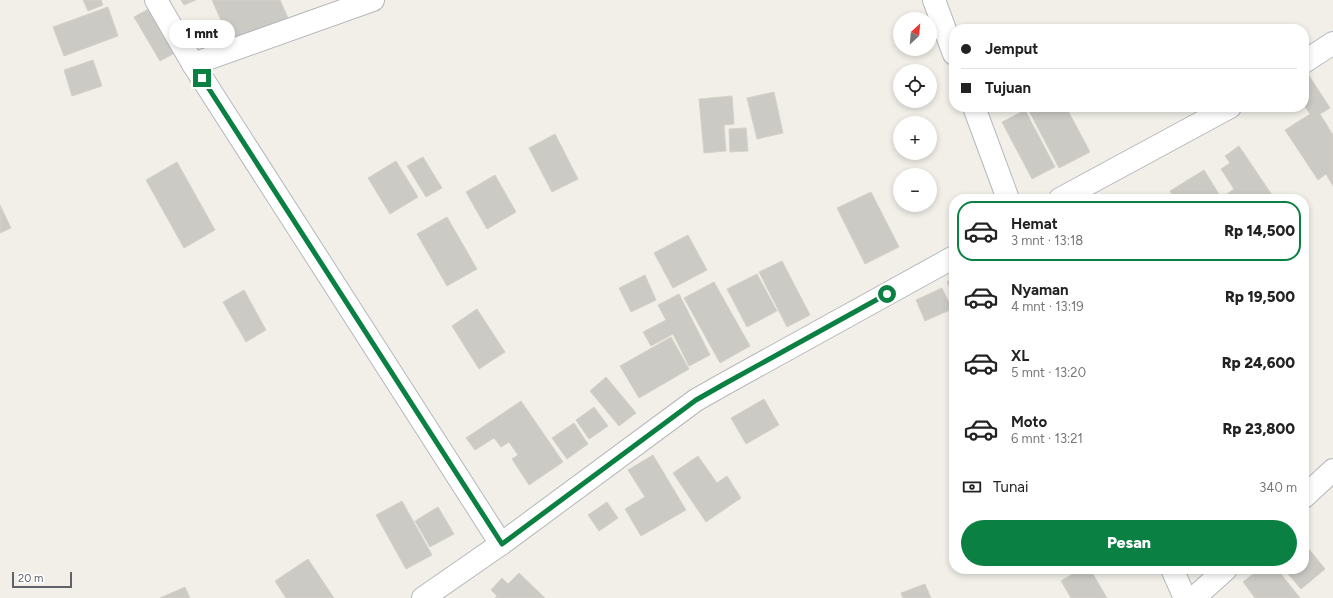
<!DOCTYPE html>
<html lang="id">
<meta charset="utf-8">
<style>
:root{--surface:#fff;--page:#f6f6f6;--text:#222;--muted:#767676;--line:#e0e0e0;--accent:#0b8043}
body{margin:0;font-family:Figtree,sans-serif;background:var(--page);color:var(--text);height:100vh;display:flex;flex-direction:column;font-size:15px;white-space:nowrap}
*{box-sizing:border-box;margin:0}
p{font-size:13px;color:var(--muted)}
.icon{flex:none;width:22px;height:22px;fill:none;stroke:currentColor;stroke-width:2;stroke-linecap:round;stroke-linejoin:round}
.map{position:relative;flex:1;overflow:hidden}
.side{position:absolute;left:949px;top:194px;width:360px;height:380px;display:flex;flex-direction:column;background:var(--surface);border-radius:16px;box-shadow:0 2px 6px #0003}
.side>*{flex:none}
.hud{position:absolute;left:949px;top:24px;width:360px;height:88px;border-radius:16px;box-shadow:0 2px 6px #0003;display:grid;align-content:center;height:88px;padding:0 12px;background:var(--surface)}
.needle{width:26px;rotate:26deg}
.tools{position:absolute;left:893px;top:12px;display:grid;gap:8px}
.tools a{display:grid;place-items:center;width:44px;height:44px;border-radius:50%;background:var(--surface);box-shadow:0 2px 6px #0003;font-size:20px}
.scale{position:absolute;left:12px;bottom:10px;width:60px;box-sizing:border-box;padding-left:4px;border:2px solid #5f6368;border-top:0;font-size:11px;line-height:14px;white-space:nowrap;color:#5f6368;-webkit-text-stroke:3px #fff;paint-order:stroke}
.end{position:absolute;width:18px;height:18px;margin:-9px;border:5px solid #0b8043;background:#fff;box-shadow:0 0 0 2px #fff}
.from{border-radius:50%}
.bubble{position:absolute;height:28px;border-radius:14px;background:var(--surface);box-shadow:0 2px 6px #0003;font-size:13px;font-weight:800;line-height:28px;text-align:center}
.hud b{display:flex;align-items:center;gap:14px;height:38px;font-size:15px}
.hud b+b{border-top:1px solid var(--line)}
.hud i{width:10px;height:10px;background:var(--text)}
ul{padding:7px 0 0;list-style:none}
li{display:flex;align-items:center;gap:12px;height:60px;margin:0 8px 6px;padding:0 4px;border:2px solid transparent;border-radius:16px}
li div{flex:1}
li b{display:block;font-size:15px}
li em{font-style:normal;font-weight:800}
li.selected{border-color:var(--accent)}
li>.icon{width:36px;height:36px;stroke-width:1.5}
.pay{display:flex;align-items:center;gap:10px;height:44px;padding:0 12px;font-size:15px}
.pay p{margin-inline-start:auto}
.button{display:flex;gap:8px;margin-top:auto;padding:8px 12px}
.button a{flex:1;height:46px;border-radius:24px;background:var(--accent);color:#fff;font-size:16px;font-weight:800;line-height:46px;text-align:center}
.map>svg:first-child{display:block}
.building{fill:#cccac5;stroke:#d6d1c6}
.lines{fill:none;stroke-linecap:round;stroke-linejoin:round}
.minor-casing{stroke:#b5b8bc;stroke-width:24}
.tertiary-casing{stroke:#b5b8bc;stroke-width:24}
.minor{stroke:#fff;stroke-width:22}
.tertiary{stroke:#fff;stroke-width:22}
.route{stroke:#0b8043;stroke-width:5}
</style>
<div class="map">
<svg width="1333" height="598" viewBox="0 0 1333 598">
<rect width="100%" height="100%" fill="#f1efe8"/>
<g class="building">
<path d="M 83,0 L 101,0 L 103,5 L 88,11 Z"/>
<path d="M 181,0 L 196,0 L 184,5 Z"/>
<path d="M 212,0 L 280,0 L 288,18 L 231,43 Z"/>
<path d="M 154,6 L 180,50 L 160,61 L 134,17 Z"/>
<path d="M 108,7 L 118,36 L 64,56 L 53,27 Z"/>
<path d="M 93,60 L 102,86 L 72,96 L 64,70 Z"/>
<path d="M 1308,74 L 1330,108 L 1320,114 L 1333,135 L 1333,186 L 1326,174 L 1318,180 L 1285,130 L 1310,114 L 1304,105 L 1304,77 Z"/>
<path d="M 774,92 L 783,133 L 757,139 L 747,98 Z"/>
<path d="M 732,96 L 734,124 L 724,125 L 726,151 L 704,153 L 699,99 Z"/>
<path d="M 1032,107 L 1066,107 L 1090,152 L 1059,168 L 1028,109 Z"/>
<path d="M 1025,110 L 1055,167 L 1032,179 L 1002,122 Z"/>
<path d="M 746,128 L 748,151 L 730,152 L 729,129 Z"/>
<path d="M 555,134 L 578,179 L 552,192 L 529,148 Z"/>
<path d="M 1239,146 L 1272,195 L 1266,199 L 1230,199 L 1227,194 L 1234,189 L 1221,169 L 1230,163 L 1225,156 Z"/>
<path d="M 423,157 L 442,188 L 426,197 L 407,166 Z"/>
<path d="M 396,161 L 418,197 L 390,214 L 368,178 Z"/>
<path d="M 177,162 L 215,230 L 184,248 L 146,180 Z"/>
<path d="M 1204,170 L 1222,199 L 1175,199 L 1170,191 Z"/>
<path d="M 495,175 L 516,212 L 487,229 L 466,192 Z"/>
<path d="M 871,192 L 899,247 L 865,264 L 837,208 Z"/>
<path d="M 0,205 L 11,228 L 0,233 Z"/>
<path d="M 447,217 L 477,269 L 447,286 L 417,234 Z"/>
<path d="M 688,235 L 707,270 L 673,288 L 654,253 Z"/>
<path d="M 782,261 L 810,315 L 787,327 L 759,272 Z"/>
<path d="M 757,274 L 777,311 L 747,327 L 727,289 Z"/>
<path d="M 645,275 L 656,300 L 631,312 L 619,288 Z"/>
<path d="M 954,278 L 954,296 L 947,282 Z"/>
<path d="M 714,282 L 750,346 L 720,363 L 684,298 Z"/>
<path d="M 942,288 L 952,309 L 925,321 L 916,300 Z"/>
<path d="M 244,290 L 266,330 L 246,342 L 223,302 Z"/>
<path d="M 679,294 L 710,355 L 689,366 L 673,334 L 651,346 L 643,332 L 666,320 L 658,305 Z"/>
<path d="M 477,309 L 505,352 L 479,369 L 452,326 Z"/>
<path d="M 671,337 L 689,369 L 639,398 L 620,366 Z"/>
<path d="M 606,377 L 636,413 L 619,426 L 590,391 Z"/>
<path d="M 764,399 L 779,425 L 746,444 L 731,418 Z"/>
<path d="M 521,401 L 563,462 L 529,485 L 512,459 L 518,455 L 509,442 L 501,447 L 494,438 L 475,450 L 466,438 Z"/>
<path d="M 594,407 L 608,426 L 589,439 L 576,420 Z"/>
<path d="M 574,423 L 588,444 L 567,459 L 552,438 Z"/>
<path d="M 653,455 L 686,510 L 641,536 L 625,509 L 645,497 L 628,470 Z"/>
<path d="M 698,456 L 717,483 L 727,476 L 741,498 L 706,522 L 673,473 Z"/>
<path d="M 402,501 L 432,555 L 406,569 L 376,515 Z"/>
<path d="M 607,502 L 618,518 L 599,531 L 588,515 Z"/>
<path d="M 438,507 L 454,534 L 430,547 L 415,521 Z"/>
<path d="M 1304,543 L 1325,569 L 1301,589 L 1284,569 L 1304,569 Z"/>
<path d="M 308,559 L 334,598 L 286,598 L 275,581 Z"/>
<path d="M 1081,569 L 1090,569 L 1107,598 L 1071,598 L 1061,581 Z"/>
<path d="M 1259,569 L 1277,569 L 1300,598 L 1255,598 L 1243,582 Z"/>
<path d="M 519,573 L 545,598 L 495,598 L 497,596 L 491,590 L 502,578 L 508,584 Z"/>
<path d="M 925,584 L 931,598 L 903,598 L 901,593 Z"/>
<path d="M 185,587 L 190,598 L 160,598 Z"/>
</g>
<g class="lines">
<g class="minor-casing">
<g id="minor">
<path d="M 156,0 L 193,64 L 501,544"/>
<path d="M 934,0 L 954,54"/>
<path d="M 193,64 L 373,0"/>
<path d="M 974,107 L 1008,199"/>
<path d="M 1304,497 L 1333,470"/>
<path d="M 1172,569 L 1185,598"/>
<path d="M 1194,598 L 1226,569"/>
</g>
</g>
<g class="tertiary-casing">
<g id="tertiary">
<path d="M 1304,62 L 1333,43"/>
<path d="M 1060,199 L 1230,107"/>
<path d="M 423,598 L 501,544 L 696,400 L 726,383 L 954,257"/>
</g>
</g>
<use href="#minor" class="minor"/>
<use href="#tertiary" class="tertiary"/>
</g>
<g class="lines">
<path class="route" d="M 202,78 L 502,544 L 696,400 L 726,383 L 887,294"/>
</g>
</svg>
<div class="tools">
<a><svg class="needle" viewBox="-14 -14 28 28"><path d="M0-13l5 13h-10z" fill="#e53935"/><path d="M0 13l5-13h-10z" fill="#767676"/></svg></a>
<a><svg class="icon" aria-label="locate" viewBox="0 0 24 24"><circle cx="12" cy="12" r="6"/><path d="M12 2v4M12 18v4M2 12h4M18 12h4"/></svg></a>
<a>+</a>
<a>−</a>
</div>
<div class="scale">20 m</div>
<i class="end from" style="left:887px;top:294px"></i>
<i class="end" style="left:202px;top:78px"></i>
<div class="bubble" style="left:169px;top:20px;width:66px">1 mnt</div>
<div class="hud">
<b><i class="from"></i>Jemput</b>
<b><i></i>Tujuan</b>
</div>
<section class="side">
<ul>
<li class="selected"><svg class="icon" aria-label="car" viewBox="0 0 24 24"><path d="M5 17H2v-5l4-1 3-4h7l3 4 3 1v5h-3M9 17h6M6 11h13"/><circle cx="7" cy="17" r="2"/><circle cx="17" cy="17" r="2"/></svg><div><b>Hemat</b><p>3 mnt · 13:18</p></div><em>Rp 14,500</em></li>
<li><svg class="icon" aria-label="car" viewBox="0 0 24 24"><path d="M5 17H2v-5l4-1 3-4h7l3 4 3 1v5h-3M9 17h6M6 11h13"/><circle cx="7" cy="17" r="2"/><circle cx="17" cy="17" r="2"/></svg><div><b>Nyaman</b><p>4 mnt · 13:19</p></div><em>Rp 19,500</em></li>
<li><svg class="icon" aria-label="car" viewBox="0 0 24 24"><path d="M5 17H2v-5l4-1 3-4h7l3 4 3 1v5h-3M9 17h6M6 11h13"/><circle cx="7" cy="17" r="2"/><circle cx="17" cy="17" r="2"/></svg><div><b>XL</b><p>5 mnt · 13:20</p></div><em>Rp 24,600</em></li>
<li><svg class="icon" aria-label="car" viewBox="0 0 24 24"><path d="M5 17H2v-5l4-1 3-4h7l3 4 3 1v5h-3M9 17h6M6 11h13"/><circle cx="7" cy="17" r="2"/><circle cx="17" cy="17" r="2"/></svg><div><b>Moto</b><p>6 mnt · 13:21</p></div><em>Rp 23,800</em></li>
</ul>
<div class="pay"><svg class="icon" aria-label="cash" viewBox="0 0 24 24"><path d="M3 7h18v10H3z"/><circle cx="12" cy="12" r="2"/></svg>Tunai<p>340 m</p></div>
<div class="button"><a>Pesan</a></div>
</section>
</div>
